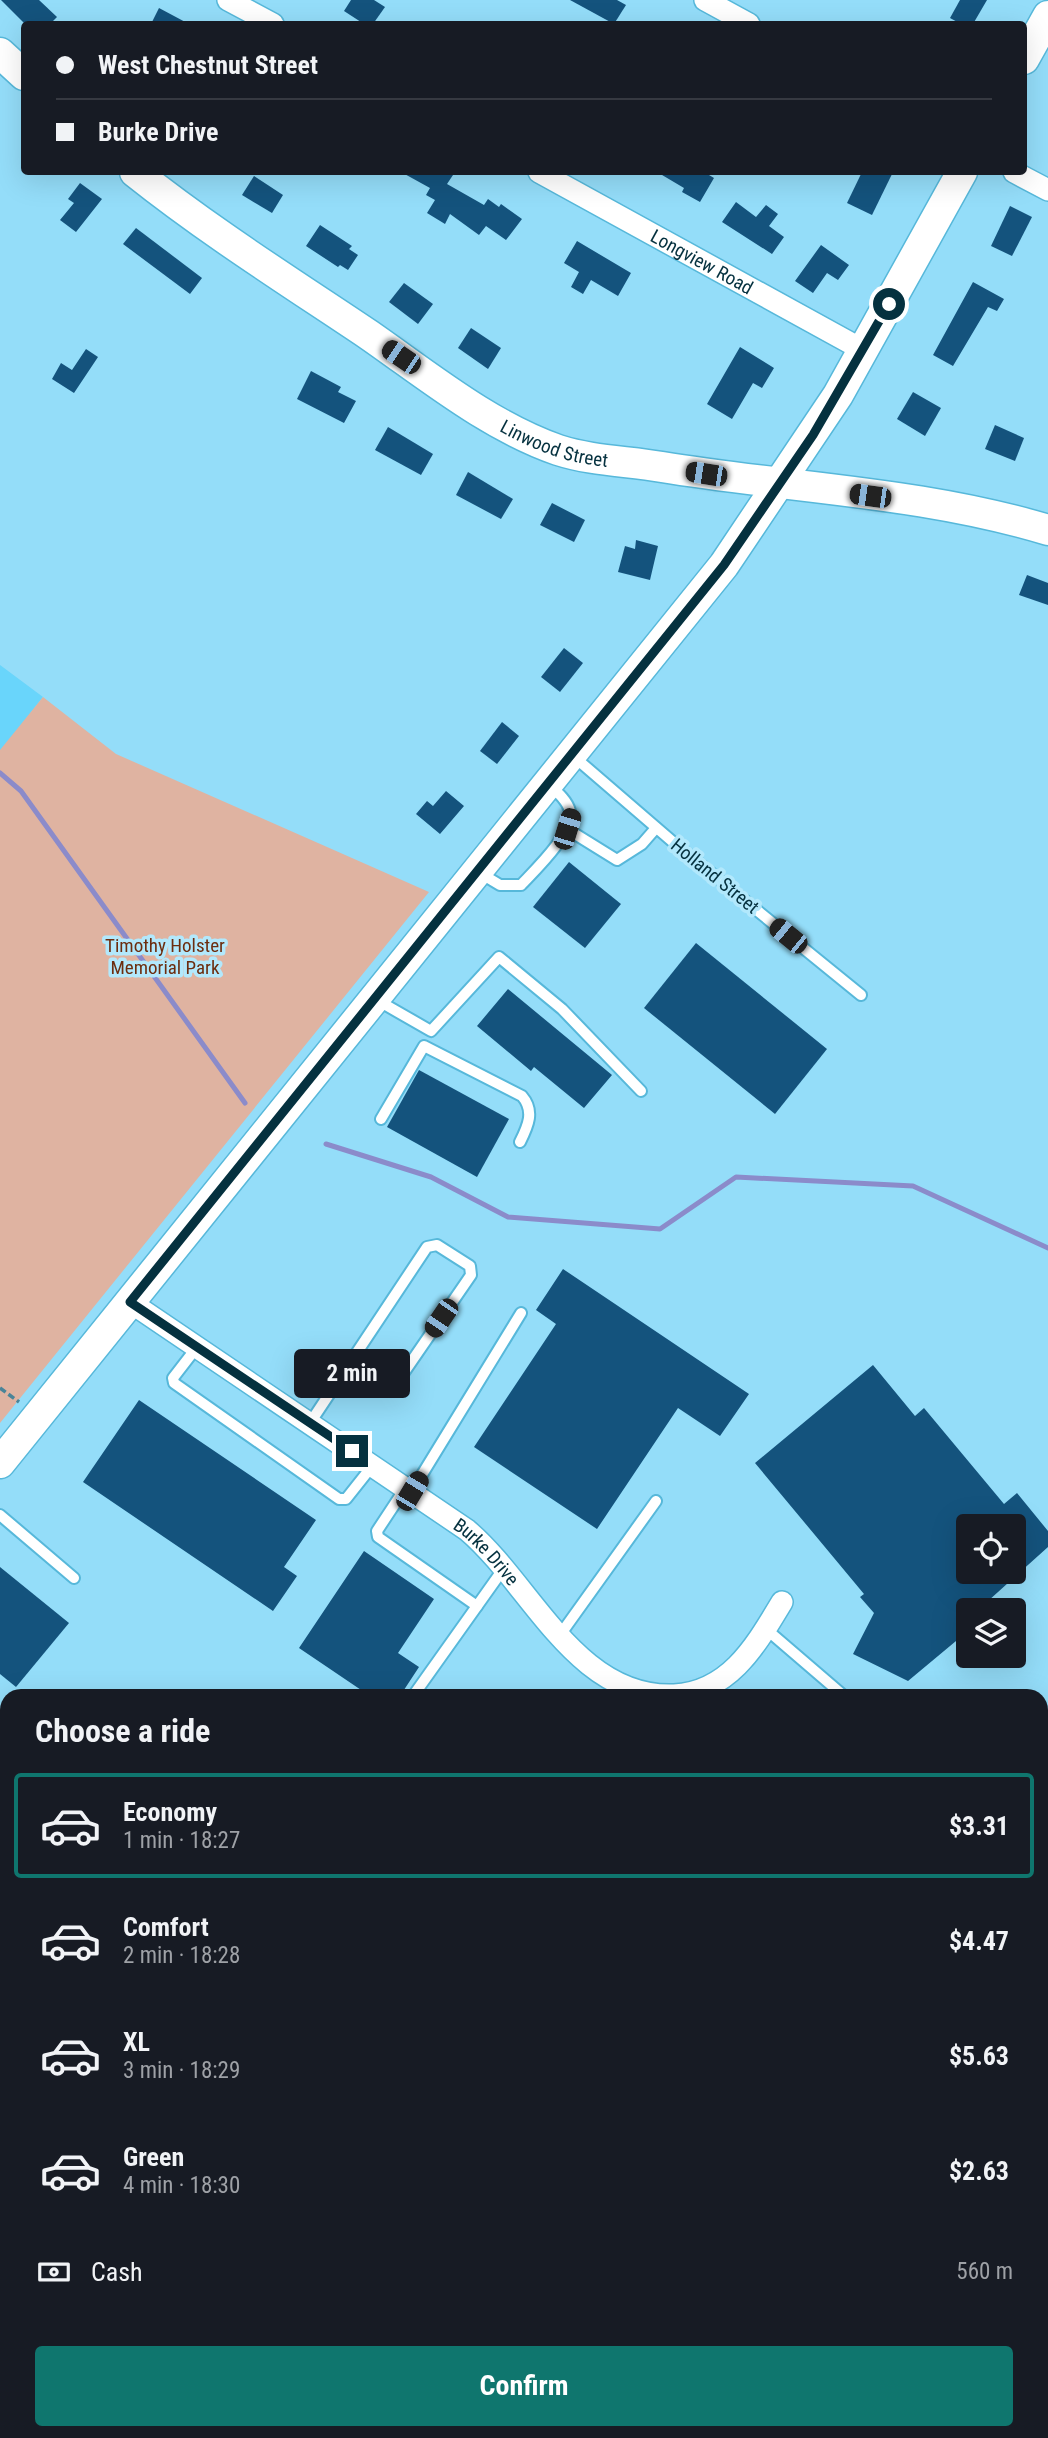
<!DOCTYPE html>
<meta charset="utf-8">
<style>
:root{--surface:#171b24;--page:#20242c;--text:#f1f3f6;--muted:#9ea1a6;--line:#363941;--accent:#0f766e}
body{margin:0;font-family:"Roboto Condensed",sans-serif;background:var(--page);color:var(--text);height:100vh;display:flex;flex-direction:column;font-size:26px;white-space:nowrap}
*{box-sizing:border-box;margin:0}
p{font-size:23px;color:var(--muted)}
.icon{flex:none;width:38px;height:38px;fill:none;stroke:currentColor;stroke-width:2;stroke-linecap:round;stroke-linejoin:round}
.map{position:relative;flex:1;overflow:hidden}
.sheet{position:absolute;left:0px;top:1689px;width:1048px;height:751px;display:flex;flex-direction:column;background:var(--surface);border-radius:21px 21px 0 0;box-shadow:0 7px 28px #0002}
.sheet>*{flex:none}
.guide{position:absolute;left:21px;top:21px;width:1006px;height:154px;border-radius:7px;box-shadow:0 7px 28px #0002;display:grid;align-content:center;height:154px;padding:0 35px;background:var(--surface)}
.tools{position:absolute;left:956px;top:1514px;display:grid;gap:14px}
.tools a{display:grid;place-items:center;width:70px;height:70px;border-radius:7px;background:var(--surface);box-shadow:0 7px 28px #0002;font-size:35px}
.end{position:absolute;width:32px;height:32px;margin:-16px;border:9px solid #05313f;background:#fff;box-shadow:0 0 0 4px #fff}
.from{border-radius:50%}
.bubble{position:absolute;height:49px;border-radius:7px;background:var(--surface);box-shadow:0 7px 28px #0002;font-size:23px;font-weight:700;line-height:49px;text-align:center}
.car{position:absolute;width:21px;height:42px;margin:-21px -10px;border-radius:9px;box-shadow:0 0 5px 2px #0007;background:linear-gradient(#222 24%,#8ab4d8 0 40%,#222 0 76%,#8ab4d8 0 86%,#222 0)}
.guide b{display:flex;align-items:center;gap:24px;height:66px;font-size:26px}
.guide b+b{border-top:2px solid var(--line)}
.guide i{width:18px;height:18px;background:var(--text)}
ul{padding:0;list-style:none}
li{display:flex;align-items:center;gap:21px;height:105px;margin:0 14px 10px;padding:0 21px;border:4px solid transparent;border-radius:7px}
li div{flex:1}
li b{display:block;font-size:26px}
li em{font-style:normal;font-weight:700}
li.active{border-color:var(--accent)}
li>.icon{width:63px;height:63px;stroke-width:1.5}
h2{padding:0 35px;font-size:32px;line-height:84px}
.pay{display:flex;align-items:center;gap:18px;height:77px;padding:0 35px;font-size:26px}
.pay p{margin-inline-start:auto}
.cta{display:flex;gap:14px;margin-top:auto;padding:14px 35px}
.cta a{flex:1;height:80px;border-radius:7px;background:var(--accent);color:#fff;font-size:28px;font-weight:700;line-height:80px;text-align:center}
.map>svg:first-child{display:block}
.built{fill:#69d5fb}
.green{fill:#dfb3a1}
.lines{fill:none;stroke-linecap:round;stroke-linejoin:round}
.stream{stroke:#8b8bca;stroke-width:5}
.building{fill:#14537d;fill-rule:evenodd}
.lane-casing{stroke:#57b8da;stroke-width:14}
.street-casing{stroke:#57b8da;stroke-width:24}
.secondary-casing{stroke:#57b8da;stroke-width:33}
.path{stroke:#4a8498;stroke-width:3.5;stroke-dasharray:7 3.5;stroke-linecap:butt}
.lane{stroke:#fff;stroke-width:10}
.street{stroke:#fff;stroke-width:21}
.secondary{stroke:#fff;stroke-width:30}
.route{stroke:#05313f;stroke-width:9}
.labels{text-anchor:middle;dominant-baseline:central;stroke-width:7;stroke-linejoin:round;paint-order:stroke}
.street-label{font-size:19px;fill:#05313f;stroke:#b2e8fc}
.park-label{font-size:19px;fill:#6c2d0f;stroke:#b2e8fc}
</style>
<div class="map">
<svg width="1048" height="2438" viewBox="0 0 1048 2438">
<rect width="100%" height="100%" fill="#94ddf9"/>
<path class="built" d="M 0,665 L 43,697 L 0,752 Z"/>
<path class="green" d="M 43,697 L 116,754 L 429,892 L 0,1423 L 0,750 Z"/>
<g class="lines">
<g class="stream">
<path d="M 0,773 L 21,791 L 245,1103"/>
<path d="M 326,1144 L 431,1177 L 508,1217 L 660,1229 L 736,1177 L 913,1186 L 1048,1248"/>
</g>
</g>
<g class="building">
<path d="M 1,0 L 39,0 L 57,17 L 50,24 L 25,24 Z"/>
<path d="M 351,0 L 374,0 L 385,7 L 373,24 L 364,24 L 344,11 Z"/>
<path d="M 570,0 L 617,0 L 626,5 L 614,24 Z"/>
<path d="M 960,0 L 987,0 L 973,24 L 961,24 L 950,18 Z"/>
<path d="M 159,8 L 189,24 L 151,24 Z"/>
<path d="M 401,172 L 455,172 L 447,184 L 484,205 L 488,199 L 499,207 L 501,204 L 522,219 L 506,240 L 486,226 L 479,235 L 450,214 L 445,224 L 427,213 L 435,200 L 426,195 L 430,188 Z"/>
<path d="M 657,172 L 704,172 L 714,178 L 700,202 L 682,192 L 684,188 Z"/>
<path d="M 862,172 L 893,172 L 872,215 L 847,203 Z"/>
<path d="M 254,176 L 283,195 L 272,213 L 242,195 Z"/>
<path d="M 80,183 L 102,199 L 76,232 L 60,220 L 74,203 L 68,199 Z"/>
<path d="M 736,202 L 756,217 L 766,205 L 778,214 L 769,226 L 784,237 L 772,254 L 722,222 Z"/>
<path d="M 1010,206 L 1032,217 L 1012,256 L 991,246 Z"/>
<path d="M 320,225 L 352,246 L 349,249 L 358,255 L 348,270 L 340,265 L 338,267 L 306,246 Z"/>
<path d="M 136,228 L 202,278 L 190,294 L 123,244 Z"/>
<path d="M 577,241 L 631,273 L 618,296 L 591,280 L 583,294 L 571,287 L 579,272 L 564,263 Z"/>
<path d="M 821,245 L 849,265 L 838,280 L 827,273 L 813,293 L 795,281 Z"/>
<path d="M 973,282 L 1004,299 L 997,311 L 988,307 L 953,366 L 933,355 Z"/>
<path d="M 404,283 L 433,304 L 418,324 L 389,302 Z"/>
<path d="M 471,328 L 501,348 L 488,369 L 458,348 Z"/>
<path d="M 740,347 L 774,368 L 762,388 L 753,383 L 732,419 L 707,404 Z"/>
<path d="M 86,349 L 98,357 L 74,393 L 52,379 L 61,363 L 72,370 Z"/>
<path d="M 311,371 L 341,387 L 338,392 L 356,401 L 344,423 L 297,399 Z"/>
<path d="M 913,392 L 941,408 L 925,436 L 897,419 Z"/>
<path d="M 995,425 L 1024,438 L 1015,461 L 985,449 Z"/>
<path d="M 388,427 L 433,454 L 421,475 L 375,450 Z"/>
<path d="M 468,472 L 513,499 L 501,519 L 456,495 Z"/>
<path d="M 552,503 L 585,520 L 574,542 L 540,525 Z"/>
<path d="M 636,540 L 658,546 L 650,580 L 618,572 L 625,546 L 635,549 Z"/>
<path d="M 1027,575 L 1048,583 L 1048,605 L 1019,595 Z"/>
<path d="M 564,648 L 583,663 L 560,692 L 541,677 Z"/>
<path d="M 502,722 L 519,736 L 497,764 L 480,751 Z"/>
<path d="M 446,791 L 464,806 L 440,834 L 416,814 L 427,801 L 433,806 Z"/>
<path d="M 569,862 L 621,904 L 585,948 L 533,907 Z"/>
<path d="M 696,943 L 827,1049 L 775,1114 L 644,1008 Z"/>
<path d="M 508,989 L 612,1075 L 584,1108 L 534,1067 L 531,1071 L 477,1026 Z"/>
<path d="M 419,1070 L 509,1119 L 477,1177 L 387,1127 Z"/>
<path d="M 563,1269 L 749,1394 L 720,1436 L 678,1408 L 597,1529 L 474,1447 L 556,1324 L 536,1310 Z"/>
<path d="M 873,1365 L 915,1416 L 924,1408 L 1004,1504 L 1017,1493 L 1048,1531 L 1048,1547 L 978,1610 L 968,1610 L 968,1631 L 908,1681 L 853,1654 L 874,1613 L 860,1597 L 864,1594 L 755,1463 ZM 968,1526 L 1013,1526 L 1013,1572 L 968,1572 Z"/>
<path d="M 139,1400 L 316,1520 L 284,1567 L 297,1576 L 273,1611 L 83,1482 Z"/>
<path d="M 364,1551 L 434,1599 L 398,1653 L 419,1667 L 400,1696 L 370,1696 L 299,1648 Z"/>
<path d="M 0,1567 L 69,1623 L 16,1687 L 0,1674 Z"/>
</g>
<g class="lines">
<g class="lane-casing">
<g id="lane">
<path d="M 572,755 L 673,842 L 861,995"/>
<path d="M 567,829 L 617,860 L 642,844 L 656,828"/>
<path d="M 480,873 L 500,885 L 521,885 C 535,870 575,832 570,811 C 567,800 557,792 549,785"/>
<path d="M 377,1000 L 431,1031 L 499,957 L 562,1009 L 641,1091"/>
<path d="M 381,1119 L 424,1046 L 522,1096 C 535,1111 528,1126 520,1142"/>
<path d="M 197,1347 L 173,1378 L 174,1383 L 339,1499 L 346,1499 L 373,1465"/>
<path d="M 310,1423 L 427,1247 L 437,1245 L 470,1266 L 471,1275 L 396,1384 L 388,1386 L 351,1361"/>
<path d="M 406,1487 L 377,1531 L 378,1537 L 477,1606"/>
<path d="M 412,1491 L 521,1313"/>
<path d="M 0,1515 L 74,1578"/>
<path d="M 766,1629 L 844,1696"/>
<path d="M 560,1635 L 656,1501"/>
<path d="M 413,1696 L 504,1568"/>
<path d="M 0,2142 L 7,2147"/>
<path d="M 280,2438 L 283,2432"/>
</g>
</g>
<g class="street-casing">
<g id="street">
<path d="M 228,0 L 273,24"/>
<path d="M 705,0 L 749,24"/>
<path id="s1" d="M 539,172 L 863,350"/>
<path d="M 1014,172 L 1048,190"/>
<path id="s2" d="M 130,1302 L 467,1530 C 531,1584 576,1699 674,1695 C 730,1692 756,1645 782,1602"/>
<path d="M 0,2032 L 7,2036"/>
<path d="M 408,2432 L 412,2438"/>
</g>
</g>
<g class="secondary-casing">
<g id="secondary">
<path d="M 0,53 L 24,75"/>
<path d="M 1024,59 L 1048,16"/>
<path id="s3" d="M 135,172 C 209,231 290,282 369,335 C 428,376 489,426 558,450 C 592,461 628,461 662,467 C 790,488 923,492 1048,530"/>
<path d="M 0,1463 L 724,565 L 838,395 L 962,172"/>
</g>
</g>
<path class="path" d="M 0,1388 L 19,1402"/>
<use href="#lane" class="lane"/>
<use href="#street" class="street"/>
<use href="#secondary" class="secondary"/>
</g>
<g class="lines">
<path class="route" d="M 352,1451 L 130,1302 L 724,565 L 813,435 L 889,304"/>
</g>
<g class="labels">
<g class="street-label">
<text stroke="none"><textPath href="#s1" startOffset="186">Longview Road</textPath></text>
<text stroke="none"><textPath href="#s3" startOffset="502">Linwood Street</textPath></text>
<text transform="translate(715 876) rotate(39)">Holland Street</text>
<text stroke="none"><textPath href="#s2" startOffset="436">Burke Drive</textPath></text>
</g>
<g class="park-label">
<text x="165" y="945">Timothy Holster<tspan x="165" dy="22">Memorial Park</tspan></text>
</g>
</g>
</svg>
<div class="tools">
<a><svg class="icon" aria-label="locate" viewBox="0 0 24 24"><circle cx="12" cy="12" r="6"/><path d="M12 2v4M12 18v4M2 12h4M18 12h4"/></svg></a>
<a><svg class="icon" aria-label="layers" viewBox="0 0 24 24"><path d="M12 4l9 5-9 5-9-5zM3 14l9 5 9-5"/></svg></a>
</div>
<i class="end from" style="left:889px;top:304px"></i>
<i class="end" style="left:352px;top:1451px"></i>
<div class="bubble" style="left:294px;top:1349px;width:116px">2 min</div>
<i class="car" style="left:401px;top:357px;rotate:304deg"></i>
<i class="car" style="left:706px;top:474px;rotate:279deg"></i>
<i class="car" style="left:870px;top:496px;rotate:278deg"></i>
<i class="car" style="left:567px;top:829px;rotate:17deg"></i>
<i class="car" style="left:788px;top:936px;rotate:309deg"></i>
<i class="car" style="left:441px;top:1318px;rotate:214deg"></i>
<i class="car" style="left:412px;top:1491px;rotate:31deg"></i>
<div class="guide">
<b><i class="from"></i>West Chestnut Street</b>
<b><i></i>Burke Drive</b>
</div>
<section class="sheet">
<h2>Choose a ride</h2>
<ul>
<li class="active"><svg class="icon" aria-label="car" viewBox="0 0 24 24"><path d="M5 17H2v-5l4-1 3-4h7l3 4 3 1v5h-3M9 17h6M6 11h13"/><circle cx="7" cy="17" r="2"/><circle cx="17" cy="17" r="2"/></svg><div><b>Economy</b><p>1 min · 18:27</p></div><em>$3.31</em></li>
<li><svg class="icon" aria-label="car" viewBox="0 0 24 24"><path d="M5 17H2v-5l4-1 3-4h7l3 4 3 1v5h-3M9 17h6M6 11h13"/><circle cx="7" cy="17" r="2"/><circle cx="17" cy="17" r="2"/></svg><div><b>Comfort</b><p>2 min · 18:28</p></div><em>$4.47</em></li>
<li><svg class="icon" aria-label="car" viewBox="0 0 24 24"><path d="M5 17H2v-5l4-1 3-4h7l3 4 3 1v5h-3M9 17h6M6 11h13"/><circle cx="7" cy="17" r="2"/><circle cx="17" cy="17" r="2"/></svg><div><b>XL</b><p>3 min · 18:29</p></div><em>$5.63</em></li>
<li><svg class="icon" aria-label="car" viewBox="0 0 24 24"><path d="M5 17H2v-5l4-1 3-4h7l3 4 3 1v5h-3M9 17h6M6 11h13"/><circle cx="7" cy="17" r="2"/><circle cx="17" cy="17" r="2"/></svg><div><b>Green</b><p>4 min · 18:30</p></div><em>$2.63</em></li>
</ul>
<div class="pay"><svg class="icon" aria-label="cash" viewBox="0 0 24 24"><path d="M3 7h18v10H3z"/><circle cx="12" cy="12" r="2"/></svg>Cash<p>560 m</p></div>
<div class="cta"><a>Confirm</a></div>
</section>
</div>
